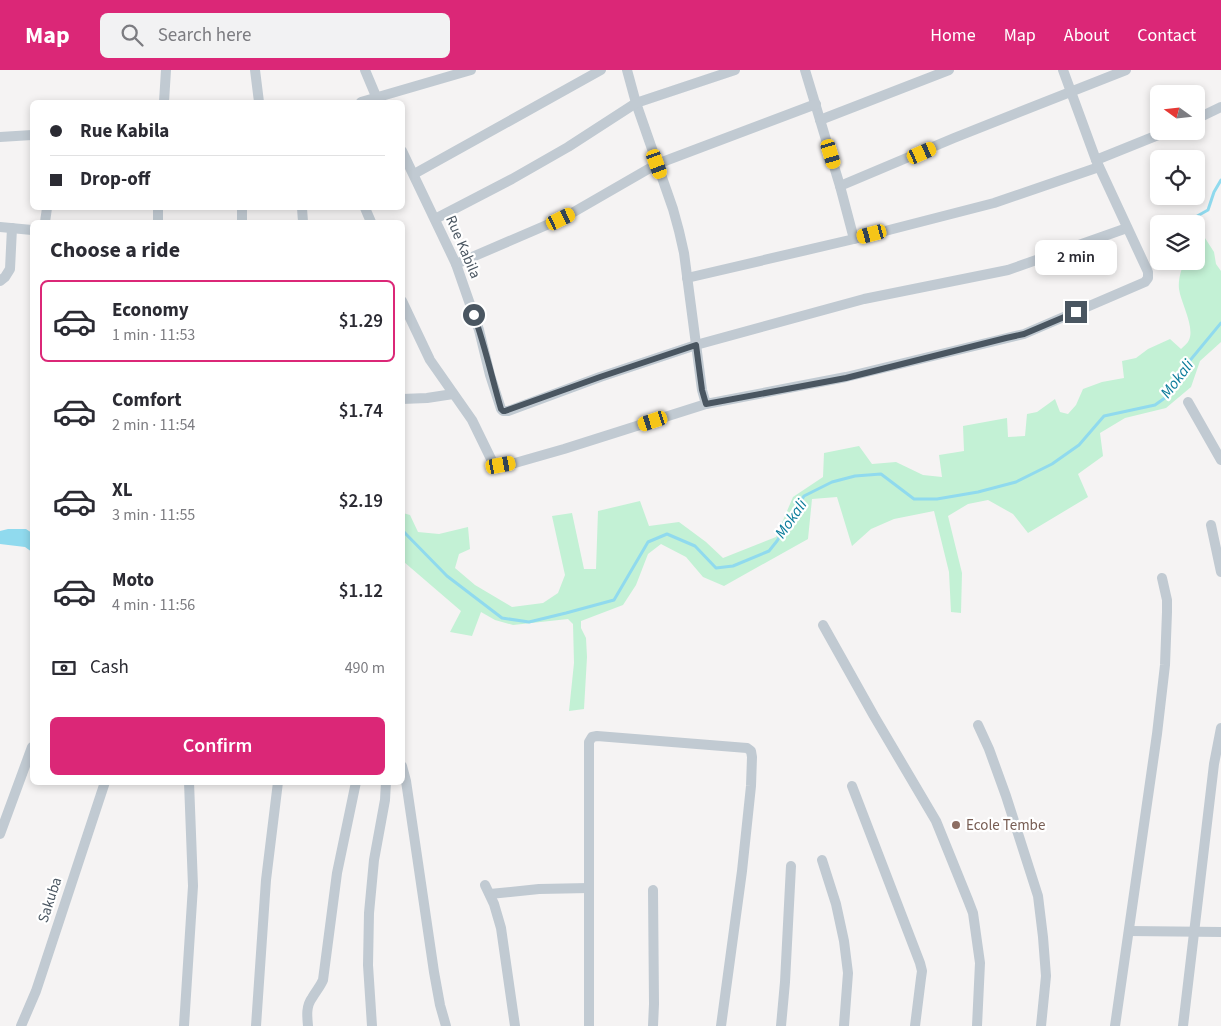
<!DOCTYPE html>
<meta charset="utf-8">
<style>
:root{--surface:#fff;--page:#f2f2f3;--text:#2b2b33;--muted:#7c7c81;--line:#e1e1e2;--accent:#db2777}
body{margin:0;font-family:"Source Sans 3",sans-serif;background:var(--page);color:var(--text);height:100vh;display:flex;flex-direction:column;font-size:19px;white-space:nowrap}
*{box-sizing:border-box;margin:0}
p{font-size:16px;color:var(--muted)}
.icon{flex:none;width:28px;height:28px;fill:none;stroke:currentColor;stroke-width:2;stroke-linecap:round;stroke-linejoin:round}
.map{position:relative;flex:1;overflow:hidden}
.drawer{position:absolute;left:30px;top:150px;width:375px;height:565px;display:flex;flex-direction:column;background:var(--surface);border-radius:8px;box-shadow:0 2px 8px #0003}
.drawer>*{flex:none}
.hud{position:absolute;left:30px;top:30px;width:375px;height:110px;border-radius:8px;box-shadow:0 2px 8px #0003;display:grid;align-content:center;height:110px;padding:0 20px;background:var(--surface)}
.needle{width:32px;rotate:285deg}
.tools{position:absolute;left:1150px;top:15px;display:grid;gap:10px}
.tools a{display:grid;place-items:center;width:55px;height:55px;border-radius:8px;background:var(--surface);box-shadow:0 2px 8px #0003;font-size:25px}
.end{position:absolute;width:22px;height:22px;margin:-11px;border:6px solid #4a5661;background:#fff;box-shadow:0 0 0 2px #fff}
.from{border-radius:50%}
.bubble{position:absolute;height:35px;border-radius:8px;background:var(--surface);box-shadow:0 2px 8px #0003;font-size:16px;font-weight:600;line-height:35px;text-align:center}
.car{position:absolute;width:15px;height:30px;margin:-15px -8px;border-radius:6px;box-shadow:0 0 4px 1px #0007;background:linear-gradient(#f5c518 24%,#345 0 40%,#f5c518 0 76%,#345 0 86%,#f5c518 0)}
.hud b{display:flex;align-items:center;gap:18px;height:48px;font-size:19px}
.hud b+b{border-top:1px solid var(--line)}
.hud i{width:12px;height:12px;background:var(--text)}
ul{padding:0;list-style:none}
li{display:flex;align-items:center;gap:15px;height:82px;margin:0 10px 8px;padding:0 10px;border:2px solid transparent;border-radius:8px}
li div{flex:1}
li b{display:block;font-size:19px}
li em{font-style:normal;font-weight:600}
li.active{border-color:var(--accent)}
li>.icon{width:45px;height:45px;stroke-width:1.5}
h2{padding:0 20px;font-size:22px;line-height:60px}
.pay{display:flex;align-items:center;gap:12px;height:55px;padding:0 20px;font-size:19px}
.pay p{margin-inline-start:auto}
.action{display:flex;gap:10px;margin-top:auto;padding:10px 20px}
.action a{flex:1;height:58px;border-radius:8px;background:var(--accent);color:#fff;font-size:20px;font-weight:600;line-height:58px;text-align:center}
header{display:flex;align-items:center;gap:30px;box-sizing:border-box;height:70px;padding:0 25px;background:var(--accent);color:#fff}
header strong{font-size:24px}
nav{display:flex;gap:28px;margin-inline-start:auto;font-size:18px}
.search{width:350px;height:45px;background:var(--page);display:flex;align-items:center;gap:12px;box-sizing:border-box;padding:0 18px;border-radius:8px;color:var(--muted);font-size:19px}
.map>svg:first-child{display:block}
.green{fill:#c3f1d5}
.water{fill:#90daee}
.lines{fill:none;stroke-linecap:round;stroke-linejoin:round}
.stream{stroke:#90daee;stroke-width:3}
.minor{stroke:#c1cad2;stroke-width:10}
.route{stroke:#4a5661;stroke-width:6}
.education-dot{fill:#8d6e63;stroke:#fff;stroke-width:2}
.labels{text-anchor:middle;dominant-baseline:central;stroke-width:4.5;stroke-linejoin:round;paint-order:stroke}
.street-label{font-size:15px;fill:#4a5661;stroke:#fff}
.education-label{font-size:15px;fill:#785e54;stroke:#fff;text-anchor:start}
.water-label{font-size:16px;font-style:italic;fill:#0c7c9b;stroke:#fff}
</style>
<header>
<strong>Map</strong>
<div class="search"><svg class="icon" aria-label="search" viewBox="0 0 24 24"><circle cx="10" cy="10" r="6"/><path d="M15 15l6 6"/></svg>Search here</div>
<nav><a>Home</a><a>Map</a><a>About</a><a>Contact</a></nav>
</header>
<div class="map">
<svg width="1221" height="956" viewBox="0 0 1221 956">
<rect width="100%" height="100%" fill="#f5f3f3"/>
<path class="green" d="M 1205,168 L 1214,182 L 1216,194 L 1221,201 L 1221,272 L 1200,291 L 1191,317 L 1166,338 L 1125,348 L 1100,363 L 1103,386 L 1078,404 L 1088,427 L 1028,463 L 1013,444 L 988,430 L 968,434 L 948,446 L 962,503 L 961,543 L 951,542 L 949,502 L 934,441 L 894,449 L 871,459 L 852,476 L 837,427 L 812,429 L 808,469 L 724,516 L 703,507 L 686,487 L 661,474 L 648,484 L 636,515 L 623,535 L 581,551 L 581,558 L 586,568 L 587,587 L 584,639 L 569,641 L 574,593 L 573,554 L 568,549 L 513,555 L 495,550 L 481,542 L 472,566 L 450,562 L 461,541 L 404,492 L 402,487 L 403,443 L 410,445 L 418,462 L 439,464 L 468,457 L 470,479 L 459,484 L 455,498 L 475,515 L 512,537 L 543,533 L 558,523 L 565,505 L 552,446 L 572,443 L 584,499 L 596,499 L 598,441 L 640,431 L 649,456 L 679,452 L 706,472 L 723,488 L 776,467 L 793,427 L 823,407 L 824,383 L 859,376 L 872,394 L 896,392 L 923,405 L 942,407 L 939,385 L 964,381 L 963,356 L 1007,348 L 1008,367 L 1025,366 L 1027,344 L 1037,342 L 1055,329 L 1060,342 L 1068,344 L 1076,335 L 1083,319 L 1102,312 L 1124,308 L 1122,291 L 1136,288 L 1148,279 L 1170,269 L 1181,279 C 1184,276 1188,273 1189,270 C 1195,257 1181,233 1179,219 C 1178,210 1181,199 1185,191 L 1196,191 L 1196,174 Z"/>
<path class="water" d="M 8,459 L 26,459 L 32,463 L 32,482 L 25,477 L 0,474 L 0,461 Z"/>
<g class="lines">
<g class="stream">
<path d="M 1183,154 L 1208,140 L 1214,122 L 1221,110"/>
<path d="M 402,460 L 447,506 L 502,548 L 529,552 L 566,543 L 614,530 L 648,472 L 667,464 L 695,476 L 716,498 L 733,496 L 769,481 L 777,471 L 804,426 L 832,412 L 855,406 L 881,404 L 914,429 L 937,429 L 978,422 L 1016,412 L 1052,394 L 1079,375 L 1104,346 L 1155,335 L 1169,325 L 1178,305 L 1221,253"/>
</g>
<g class="minor">
<path d="M 255,0 L 259,32"/>
<path d="M 365,0 L 378,31"/>
<path d="M 627,0 L 636,33 L 673,139 L 679,161 L 684,183 L 702,320 L 706,334"/>
<path d="M 805,0 L 840,116 L 854,169"/>
<path d="M 164,32 L 166,0"/>
<path d="M 361,32 L 471,0"/>
<path d="M 1196,49 L 1221,37"/>
<path d="M 820,50 L 949,0"/>
<path d="M 0,67 L 32,65"/>
<path d="M 402,81 L 456,194 L 479,260 L 490,305 L 501,339 L 503,341 L 508,341 L 600,307 L 696,275 L 864,229 L 1008,200 L 1127,158"/>
<path d="M 1096,90 L 1168,61"/>
<path d="M 414,104 L 601,0"/>
<path d="M 840,116 L 954,68 L 1126,0"/>
<path d="M 302,138 L 303,152"/>
<path d="M 365,138 L 371,152"/>
<path d="M 435,149 L 512,109 L 568,77 L 636,33 L 735,0"/>
<path d="M 45,152 L 47,138"/>
<path d="M 158,152 L 158,138"/>
<path d="M 242,152 L 242,138"/>
<path d="M 0,157 L 32,160"/>
<path d="M 456,194 L 549,154 L 572,143 L 657,94 L 816,34"/>
<path d="M 687,208 L 854,169 L 994,133 L 1099,97"/>
<path d="M 0,211 L 5,207 L 10,199 L 12,158"/>
<path d="M 402,231 L 430,290 L 472,350 L 492,391 L 496,395 L 501,395 L 515,393 L 564,379 L 706,334 L 846,307 L 1024,264 L 1145,212 L 1148,208 L 1148,202 L 1096,90 L 1063,0"/>
<path d="M 402,329 L 427,328 L 453,324"/>
<path d="M 1188,332 L 1221,390"/>
<path d="M 1211,455 L 1221,502"/>
<path d="M 823,555 L 874,646 L 936,751 L 968,830 L 973,843 L 980,893 L 977,956"/>
<path d="M 978,655 L 989,679 L 1006,726 L 1038,826 L 1043,867 L 1046,906 L 1041,956"/>
<path d="M 402,696 L 406,711 L 434,902 L 440,935 L 446,956"/>
<path d="M 852,716 L 920,893 L 922,901 L 921,908 L 915,956"/>
<path d="M 0,764 L 32,677"/>
<path d="M 822,790 L 836,834 L 844,871 L 848,903 L 844,956"/>
<path d="M 485,815 L 494,834 L 501,858 L 515,956"/>
<path d="M 653,820 L 654,934 L 653,956"/>
<path d="M 490,824 L 539,819 L 589,818"/>
<path d="M 1129,861 L 1221,862"/>
<path d="M 21,956 L 36,921 L 105,712"/>
<path d="M 184,956 L 193,816 L 189,712"/>
<path d="M 256,956 L 266,810 L 278,712"/>
<path d="M 308,956 C 307,946 306,936 312,928 C 316,921 320,917 323,910 L 337,803 L 356,712"/>
<path d="M 372,956 L 368,895 L 369,843 L 374,790 L 385,730 L 386,712"/>
<path d="M 589,956 L 589,672 L 592,667 L 597,666 L 747,678 L 751,681 L 752,687 L 751,716 L 742,801 L 721,956"/>
<path d="M 781,956 L 785,912 L 791,796"/>
<path d="M 1115,956 L 1157,664 L 1165,595 L 1167,542 L 1167,530 L 1162,508"/>
<path d="M 1183,956 L 1214,694 L 1221,658"/>
</g>
</g>
<g class="lines">
<path class="route" d="M 474,245 C 485,276 492,308 501,339 L 503,341 L 505,341 L 600,307 L 696,275 L 702,320 L 706,334 L 846,308 L 1006,268 L 1024,264 L 1076,242"/>
</g>
<circle class="education-dot" cx="956" cy="755" r="5"/>
<g class="labels">
<g class="street-label">
<text transform="translate(463 177) rotate(67)">Rue Kabila</text>
<text transform="translate(50 830) rotate(-72)">Sakuba</text>
</g>
<g class="education-label">
<text x="966" y="755">Ecole Tembe</text>
</g>
<g class="water-label">
<text transform="translate(1177 309) rotate(-53)">Mokali</text>
<text transform="translate(791 449) rotate(-55)">Mokali</text>
</g>
</g>
</svg>
<div class="tools">
<a><svg class="needle" viewBox="-14 -14 28 28"><path d="M0-13l5 13h-10z" fill="#e53935"/><path d="M0 13l5-13h-10z" fill="#7c7c81"/></svg></a>
<a><svg class="icon" aria-label="locate" viewBox="0 0 24 24"><circle cx="12" cy="12" r="6"/><path d="M12 2v4M12 18v4M2 12h4M18 12h4"/></svg></a>
<a><svg class="icon" aria-label="layers" viewBox="0 0 24 24"><path d="M12 4l9 5-9 5-9-5zM3 14l9 5 9-5"/></svg></a>
</div>
<i class="end from" style="left:474px;top:245px"></i>
<i class="end" style="left:1076px;top:242px"></i>
<div class="bubble" style="left:1035px;top:170px;width:82px">2 min</div>
<i class="car" style="left:922px;top:83px;rotate:66deg"></i>
<i class="car" style="left:831px;top:84px;rotate:163deg"></i>
<i class="car" style="left:657px;top:94px;rotate:160deg"></i>
<i class="car" style="left:561px;top:149px;rotate:64deg"></i>
<i class="car" style="left:872px;top:164px;rotate:255deg"></i>
<i class="car" style="left:653px;top:351px;rotate:252deg"></i>
<i class="car" style="left:501px;top:395px;rotate:80deg"></i>
<div class="hud">
<b><i class="from"></i>Rue Kabila</b>
<b><i></i>Drop-off</b>
</div>
<section class="drawer">
<h2>Choose a ride</h2>
<ul>
<li class="active"><svg class="icon" aria-label="car" viewBox="0 0 24 24"><path d="M5 17H2v-5l4-1 3-4h7l3 4 3 1v5h-3M9 17h6M6 11h13"/><circle cx="7" cy="17" r="2"/><circle cx="17" cy="17" r="2"/></svg><div><b>Economy</b><p>1 min · 11:53</p></div><em>$1.29</em></li>
<li><svg class="icon" aria-label="car" viewBox="0 0 24 24"><path d="M5 17H2v-5l4-1 3-4h7l3 4 3 1v5h-3M9 17h6M6 11h13"/><circle cx="7" cy="17" r="2"/><circle cx="17" cy="17" r="2"/></svg><div><b>Comfort</b><p>2 min · 11:54</p></div><em>$1.74</em></li>
<li><svg class="icon" aria-label="car" viewBox="0 0 24 24"><path d="M5 17H2v-5l4-1 3-4h7l3 4 3 1v5h-3M9 17h6M6 11h13"/><circle cx="7" cy="17" r="2"/><circle cx="17" cy="17" r="2"/></svg><div><b>XL</b><p>3 min · 11:55</p></div><em>$2.19</em></li>
<li><svg class="icon" aria-label="car" viewBox="0 0 24 24"><path d="M5 17H2v-5l4-1 3-4h7l3 4 3 1v5h-3M9 17h6M6 11h13"/><circle cx="7" cy="17" r="2"/><circle cx="17" cy="17" r="2"/></svg><div><b>Moto</b><p>4 min · 11:56</p></div><em>$1.12</em></li>
</ul>
<div class="pay"><svg class="icon" aria-label="cash" viewBox="0 0 24 24"><path d="M3 7h18v10H3z"/><circle cx="12" cy="12" r="2"/></svg>Cash<p>490 m</p></div>
<div class="action"><a>Confirm</a></div>
</section>
</div>
